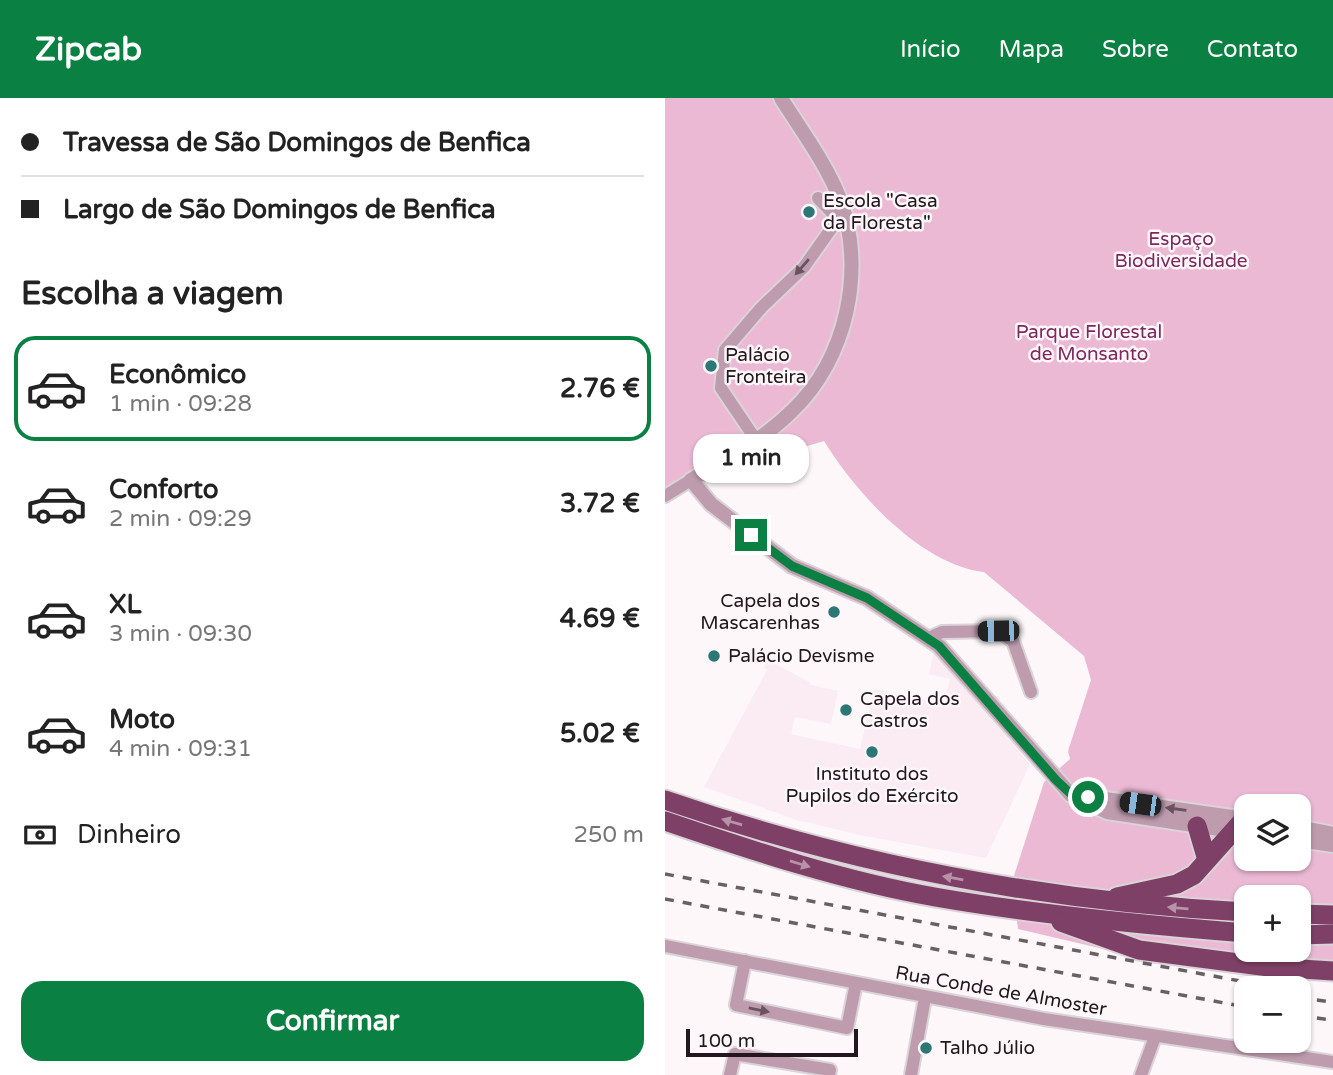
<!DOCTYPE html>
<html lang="pt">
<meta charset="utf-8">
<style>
:root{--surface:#fff;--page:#f2f2f2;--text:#222;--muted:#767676;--line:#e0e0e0;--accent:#0b8043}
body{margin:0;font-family:"Varela Round",sans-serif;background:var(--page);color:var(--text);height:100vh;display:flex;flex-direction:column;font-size:26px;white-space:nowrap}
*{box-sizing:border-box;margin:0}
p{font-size:23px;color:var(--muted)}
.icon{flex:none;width:38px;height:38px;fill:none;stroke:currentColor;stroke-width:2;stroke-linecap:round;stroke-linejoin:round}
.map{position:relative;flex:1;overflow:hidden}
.side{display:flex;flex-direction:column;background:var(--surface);width:665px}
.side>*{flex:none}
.top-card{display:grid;align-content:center;height:154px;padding:0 21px;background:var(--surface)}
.controls{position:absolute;left:569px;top:696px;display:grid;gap:14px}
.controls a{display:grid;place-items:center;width:77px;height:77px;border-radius:14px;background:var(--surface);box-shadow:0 2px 5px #0004;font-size:35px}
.scale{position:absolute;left:21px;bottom:18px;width:172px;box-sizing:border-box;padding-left:7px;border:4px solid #21171d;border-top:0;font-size:19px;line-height:24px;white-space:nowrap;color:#21171d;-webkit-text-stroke:5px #fdf7fa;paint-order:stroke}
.end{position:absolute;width:32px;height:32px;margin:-16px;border:9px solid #0b8043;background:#fff;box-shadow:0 0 0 4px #fff}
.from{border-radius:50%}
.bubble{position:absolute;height:49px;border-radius:21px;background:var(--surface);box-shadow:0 2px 5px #0004;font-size:23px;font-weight:700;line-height:49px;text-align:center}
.car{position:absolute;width:21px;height:42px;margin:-21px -10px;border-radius:9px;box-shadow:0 0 5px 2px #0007;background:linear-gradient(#222 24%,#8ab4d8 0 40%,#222 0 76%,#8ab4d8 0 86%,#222 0)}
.top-card b{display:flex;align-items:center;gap:24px;height:66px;font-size:26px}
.top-card b+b{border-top:2px solid var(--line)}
.top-card i{width:18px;height:18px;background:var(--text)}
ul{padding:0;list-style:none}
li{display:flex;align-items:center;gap:21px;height:105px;margin:0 14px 10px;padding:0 7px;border:4px solid transparent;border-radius:21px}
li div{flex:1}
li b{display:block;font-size:26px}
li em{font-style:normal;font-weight:700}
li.current{border-color:var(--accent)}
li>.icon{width:63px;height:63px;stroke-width:1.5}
h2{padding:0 21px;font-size:32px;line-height:84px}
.pay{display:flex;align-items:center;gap:18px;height:77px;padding:0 21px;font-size:26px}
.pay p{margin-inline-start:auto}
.action{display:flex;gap:14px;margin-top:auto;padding:14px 21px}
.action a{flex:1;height:80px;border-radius:21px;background:var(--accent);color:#fff;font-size:28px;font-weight:700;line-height:80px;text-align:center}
header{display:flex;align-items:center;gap:42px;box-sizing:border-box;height:98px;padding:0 35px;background:var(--accent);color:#fff}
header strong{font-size:33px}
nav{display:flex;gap:38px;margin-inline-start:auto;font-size:24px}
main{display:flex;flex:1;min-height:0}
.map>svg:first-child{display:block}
.built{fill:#fbebf3}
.green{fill:#ebb9d4;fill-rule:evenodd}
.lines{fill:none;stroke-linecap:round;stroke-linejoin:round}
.minor-casing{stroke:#dad3d7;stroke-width:16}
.tertiary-casing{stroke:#dad3d7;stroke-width:18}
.trunk-casing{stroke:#dad3d7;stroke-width:23}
.minor{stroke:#be9cae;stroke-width:12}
.tertiary{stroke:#be9cae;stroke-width:14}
.trunk{stroke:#7e4066;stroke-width:19}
.rail{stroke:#696065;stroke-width:3.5;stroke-dasharray:9 9;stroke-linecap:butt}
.oneway{fill:#68535e}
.oneway2{fill:#b792a9}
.route{stroke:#0b8043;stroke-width:9}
.poi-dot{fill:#2d7676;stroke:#fdf7fa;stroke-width:2.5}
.labels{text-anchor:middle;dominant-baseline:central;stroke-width:5;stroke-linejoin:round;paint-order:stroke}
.poi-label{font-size:19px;fill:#21171d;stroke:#fdf7fa;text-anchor:start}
.park-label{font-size:19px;fill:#7f2860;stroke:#fdf7fa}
.street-label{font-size:19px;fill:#21171d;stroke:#fdf7fa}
</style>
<header>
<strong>Zipcab</strong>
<nav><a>Início</a><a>Mapa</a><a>Sobre</a><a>Contato</a></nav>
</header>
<main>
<section class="side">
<div class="top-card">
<b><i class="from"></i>Travessa de São Domingos de Benfica</b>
<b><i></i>Largo de São Domingos de Benfica</b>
</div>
<h2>Escolha a viagem</h2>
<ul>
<li class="current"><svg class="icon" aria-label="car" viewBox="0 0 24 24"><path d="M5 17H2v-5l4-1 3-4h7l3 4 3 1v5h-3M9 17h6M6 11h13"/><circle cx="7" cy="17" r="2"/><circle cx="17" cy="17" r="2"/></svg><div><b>Econômico</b><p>1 min · 09:28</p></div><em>2.76 €</em></li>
<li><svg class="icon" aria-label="car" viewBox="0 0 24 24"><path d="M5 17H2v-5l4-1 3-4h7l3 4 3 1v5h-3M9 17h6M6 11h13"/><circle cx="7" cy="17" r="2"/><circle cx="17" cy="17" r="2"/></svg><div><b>Conforto</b><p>2 min · 09:29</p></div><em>3.72 €</em></li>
<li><svg class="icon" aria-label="car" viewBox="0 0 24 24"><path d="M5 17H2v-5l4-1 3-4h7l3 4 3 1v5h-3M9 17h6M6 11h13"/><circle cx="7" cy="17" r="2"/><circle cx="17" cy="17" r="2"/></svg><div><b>XL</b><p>3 min · 09:30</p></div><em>4.69 €</em></li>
<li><svg class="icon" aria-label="car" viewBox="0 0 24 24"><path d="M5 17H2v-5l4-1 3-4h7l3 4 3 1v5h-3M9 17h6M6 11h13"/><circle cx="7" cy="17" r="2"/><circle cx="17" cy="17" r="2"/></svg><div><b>Moto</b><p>4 min · 09:31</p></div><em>5.02 €</em></li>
</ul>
<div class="pay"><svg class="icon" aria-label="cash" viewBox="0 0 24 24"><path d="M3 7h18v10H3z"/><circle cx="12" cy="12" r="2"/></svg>Dinheiro<p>250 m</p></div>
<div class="action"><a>Confirmar</a></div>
</section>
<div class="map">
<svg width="668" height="977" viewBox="0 0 668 977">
<rect width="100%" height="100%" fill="#fdf7fa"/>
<path class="built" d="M 269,554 L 365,666 L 321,760 L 194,737 L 132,722 L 39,689 L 102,572 L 99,570 L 103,562 L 144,584 L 146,587 L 173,593 L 166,626 L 130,619 L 126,636 L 195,651 L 209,591 L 279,606 L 285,581 L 264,576 Z"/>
<path class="green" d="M 0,0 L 668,0 L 668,879 L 528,867 L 443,852 L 353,831 L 347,784 L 379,684 L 405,661 L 403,653 L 426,582 L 419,558 L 319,474 C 256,467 191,395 159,343 L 113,357 L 94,336 L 0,398 ZM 581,709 L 634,709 L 634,761 L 581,761 ZM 581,800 L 634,800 L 634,852 L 581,852 Z"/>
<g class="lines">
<g class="minor-casing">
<g id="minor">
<path d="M 153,100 L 173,121"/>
<path d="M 91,342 L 56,290 L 60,252 L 96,210 L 139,169 L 173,121 L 180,118"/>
<path d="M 0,398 L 26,382"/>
<path d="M 264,540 L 277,534 L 333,533 L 348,543 L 366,594"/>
<path d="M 0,848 L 379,921 L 668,964"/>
<path d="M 80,863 L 71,907 L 182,930 L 191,885"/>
<path d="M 65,977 L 70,956 L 165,972 L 164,977"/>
<path d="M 246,977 L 260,900"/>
<path d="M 476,977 L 490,939"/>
</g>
</g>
<g class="tertiary-casing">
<g id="tertiary">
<path d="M 116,0 C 136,32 161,65 175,101 C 201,171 182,261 127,313 C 98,342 61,361 26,382 L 46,406 L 127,468 L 202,500 L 274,548 L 406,697 L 442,714 L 581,735"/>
<path d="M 419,698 L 581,721"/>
<path d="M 634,729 L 668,736"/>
<path d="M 634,742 L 668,747"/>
</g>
</g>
<g class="trunk-casing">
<g id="trunk">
<path d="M 0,702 C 188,767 383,804 581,814"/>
<path d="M 0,723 C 88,753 179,783 270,799 C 373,817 478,827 581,835"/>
<path d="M 532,728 L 542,762"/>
<path d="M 452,799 L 512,786 L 529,777 L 579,721"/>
<path d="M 634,816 L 668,817"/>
<path d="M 396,824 L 474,852 L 604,869 L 668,873"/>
<path d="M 634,837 L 668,836"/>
</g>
</g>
<use href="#minor" class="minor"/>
<use href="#tertiary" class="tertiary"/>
<use href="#trunk" class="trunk"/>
<g class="rail">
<path d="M 0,776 L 618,891"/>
<path d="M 0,801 L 581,909"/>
<path d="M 634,900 L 668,904"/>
<path d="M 634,918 L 668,922"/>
</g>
</g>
<defs><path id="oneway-solid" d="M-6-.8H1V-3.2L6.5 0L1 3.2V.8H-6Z" transform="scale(1.75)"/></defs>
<g class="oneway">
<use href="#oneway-solid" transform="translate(137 169) rotate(131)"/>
<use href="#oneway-solid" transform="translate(511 711) rotate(-172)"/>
<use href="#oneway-solid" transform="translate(94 912) rotate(11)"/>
</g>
<g class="oneway2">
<use href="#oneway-solid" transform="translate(67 724) rotate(-164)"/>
<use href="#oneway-solid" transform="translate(135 766) rotate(17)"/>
<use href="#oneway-solid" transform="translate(288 780) rotate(-170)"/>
<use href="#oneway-solid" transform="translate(513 810) rotate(-175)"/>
</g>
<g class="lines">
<path class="route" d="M 86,437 L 127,468 L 202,500 L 274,548 L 391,682 L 407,697 L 423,699"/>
</g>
<g class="poi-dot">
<circle cx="144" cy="114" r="7"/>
<circle cx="46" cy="268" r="7"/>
<circle cx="169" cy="514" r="7"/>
<circle cx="49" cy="558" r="7"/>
<circle cx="181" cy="612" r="7"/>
<circle cx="207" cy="654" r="7"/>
<circle cx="261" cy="950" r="7"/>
</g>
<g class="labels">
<g class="poi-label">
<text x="158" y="103">Escola "Casa<tspan x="158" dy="22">da Floresta"</tspan></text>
<text x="60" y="257">Palácio<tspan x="60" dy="22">Fronteira</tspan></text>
<text x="155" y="503" text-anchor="end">Capela dos<tspan x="155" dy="22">Mascarenhas</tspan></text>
<text x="63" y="558">Palácio Devisme</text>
<text x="195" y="601">Capela dos<tspan x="195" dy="22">Castros</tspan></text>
<text x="207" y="676" text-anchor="middle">Instituto dos<tspan x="207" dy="22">Pupilos do Exército</tspan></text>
<text x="275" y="950">Talho Júlio</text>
</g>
<g class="park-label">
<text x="516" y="141">Espaço<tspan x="516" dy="22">Biodiversidade</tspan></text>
<text x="424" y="234">Parque Florestal<tspan x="424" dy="22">de Monsanto</tspan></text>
</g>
<g class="street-label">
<text transform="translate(336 893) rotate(10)">Rua Conde de Almoster</text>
</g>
</g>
</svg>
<div class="controls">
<a><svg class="icon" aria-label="layers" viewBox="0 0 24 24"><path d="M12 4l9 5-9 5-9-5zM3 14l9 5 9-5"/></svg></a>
<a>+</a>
<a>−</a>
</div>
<div class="scale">100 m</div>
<i class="end from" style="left:423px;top:699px"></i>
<i class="end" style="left:86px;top:437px"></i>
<div class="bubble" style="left:28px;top:336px;width:116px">1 min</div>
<i class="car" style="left:333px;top:533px;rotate:269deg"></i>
<i class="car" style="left:475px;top:706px;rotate:278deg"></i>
</div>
</main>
